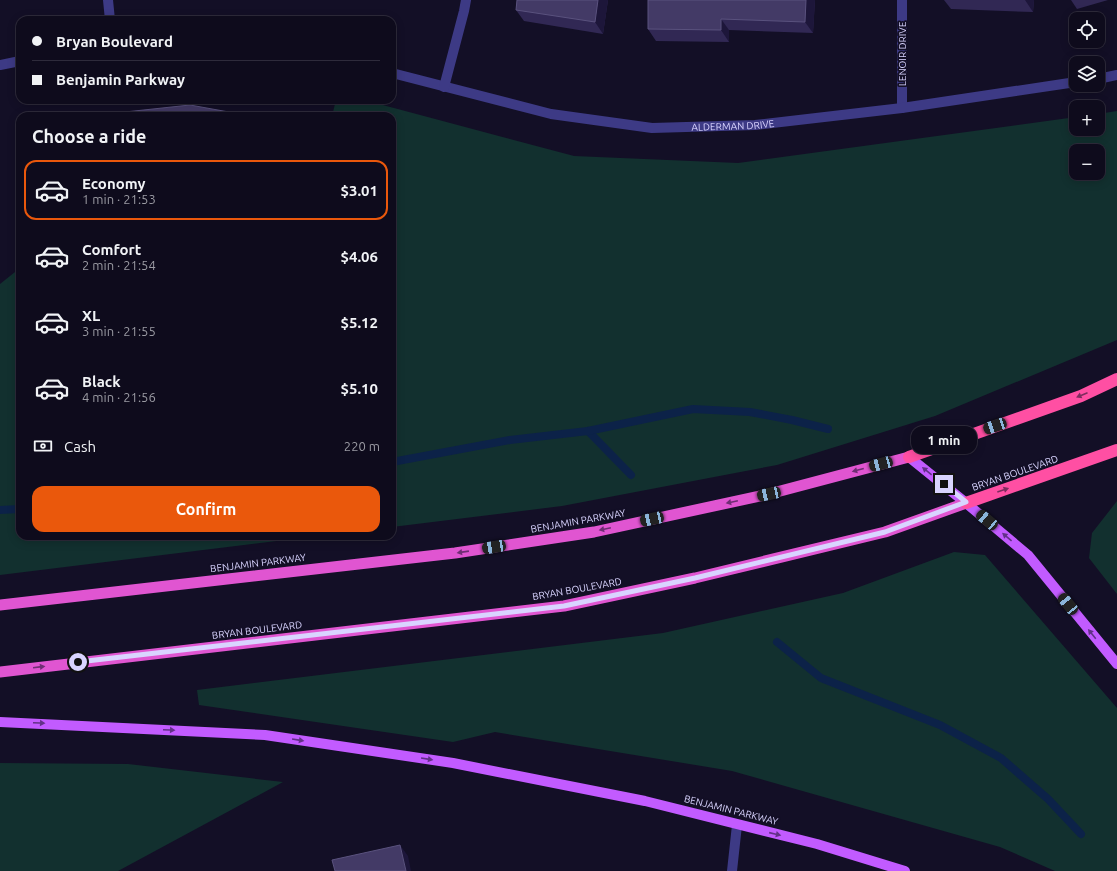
<!DOCTYPE html>
<meta charset="utf-8">
<style>
:root{--surface:#0e0b1c;--page:#1c1929;--text:#f1f3f6;--muted:#9b9ba3;--line:#2e2b3b;--accent:#ea580c}
body{margin:0;font-family:Ubuntu,sans-serif;background:var(--page);color:var(--text);height:100vh;display:flex;flex-direction:column;font-size:15px;white-space:nowrap}
*{box-sizing:border-box;margin:0}
p{font-size:13px;color:var(--muted)}
.icon{flex:none;width:22px;height:22px;fill:none;stroke:currentColor;stroke-width:2;stroke-linecap:round;stroke-linejoin:round}
.map{position:relative;flex:1;overflow:hidden}
.details{position:absolute;left:16px;top:112px;width:380px;height:428px;display:flex;flex-direction:column;background:var(--surface);border-radius:12px;box-shadow:0 2px 10px #0003,0 0 0 1px var(--line)}
.details>*{flex:none}
.hud{position:absolute;left:16px;top:16px;width:380px;height:88px;border-radius:12px;box-shadow:0 2px 10px #0003,0 0 0 1px var(--line);display:grid;align-content:center;height:88px;padding:0 16px;background:var(--surface)}
.controls{position:absolute;left:1069px;top:12px;display:grid;gap:8px}
.controls a{display:grid;place-items:center;width:36px;height:36px;border-radius:8px;background:var(--surface);box-shadow:0 2px 10px #0003,0 0 0 1px var(--line);font-size:20px}
.end{position:absolute;width:18px;height:18px;margin:-9px;border:5px solid #d9d4ff;background:#111;box-shadow:0 0 0 2px #111}
.from{border-radius:50%}
.bubble{position:absolute;height:28px;border-radius:12px;background:var(--surface);box-shadow:0 2px 10px #0003,0 0 0 1px var(--line);font-size:13px;font-weight:700;line-height:28px;text-align:center}
.car{position:absolute;width:12px;height:24px;margin:-12px -6px;border-radius:5px;box-shadow:0 0 3px 1px #0007;background:linear-gradient(#222 24%,#8ab4d8 0 40%,#222 0 76%,#8ab4d8 0 86%,#222 0)}
.hud b{display:flex;align-items:center;gap:14px;height:38px;font-size:15px}
.hud b+b{border-top:1px solid var(--line)}
.hud i{width:10px;height:10px;background:var(--text)}
ul{padding:0;list-style:none}
li{display:flex;align-items:center;gap:12px;height:60px;margin:0 8px 6px;padding:0 8px;border:2px solid transparent;border-radius:12px}
li div{flex:1}
li b{display:block;font-size:15px}
li em{font-style:normal;font-weight:700}
li.current{border-color:var(--accent)}
li>.icon{width:36px;height:36px;stroke-width:1.5}
h2{padding:0 16px;font-size:18px;line-height:48px}
.pay{display:flex;align-items:center;gap:10px;height:44px;padding:0 16px;font-size:15px}
.pay p{margin-inline-start:auto}
.cta{display:flex;gap:8px;margin-top:auto;padding:8px 16px}
.cta a{flex:1;height:46px;border-radius:12px;background:var(--accent);color:#fff;font-size:16px;font-weight:700;line-height:46px;text-align:center}
.map>svg:first-child{display:block}
.green{fill:#12302f;fill-rule:evenodd}
.lines{fill:none;stroke-linecap:round;stroke-linejoin:round}
.stream{stroke:#0c2248;stroke-width:8}
.minor{stroke:#3d3a85;stroke-width:10}
.primary{stroke:#c25bff;stroke-width:10}
.trunk{stroke:#e055d1;stroke-width:11}
.motorway{stroke:#ff4fa3;stroke-width:12}
.wall{fill:#312854}
.shaded-wall{fill:#1d163a}
.building{fill:#433a66;stroke:#5a527e}
.oneway{fill:#7d2c5e}
.oneway2{fill:#6f2e73}
.oneway3{fill:#623188}
.route{stroke:#d9d4ff;stroke-width:5}
.labels{text-anchor:middle;dominant-baseline:central;stroke-width:3.5;stroke-linejoin:round;paint-order:stroke}
.street-label{font-size:10px;fill:#d9d4ff;stroke:#130f26}
</style>
<div class="map">
<svg width="1117" height="871" viewBox="0 0 1117 871">
<rect width="100%" height="100%" fill="#130f26"/>
<g class="green">
<path d="M 336,100 L 364,100 L 574,156 L 738,163 L 1076,117 L 1076,129 L 1098,129 L 1098,114 L 1117,111 L 1117,340 L 935,416 L 777,465 L 562,506 L 392,527 L 392,116 L 332,116 ZM 1076,151 L 1098,151 L 1098,173 L 1076,173 Z"/>
<path d="M 20,268 L 20,536 L 317,536 L 0,575 L 0,284 Z"/>
<path d="M 1117,501 L 1117,594 L 1089,558 L 1092,533 Z"/>
<path d="M 954,552 L 985,555 L 1117,708 L 1117,871 L 1055,871 L 1000,847 L 732,771 L 495,732 L 453,742 L 199,705 L 197,690 L 663,633 L 843,593 Z"/>
<path d="M 0,763 L 128,764 L 283,782 L 118,871 L 0,871 Z"/>
</g>
<g class="lines">
<g class="stream">
<path d="M 588,431 L 631,475"/>
<path d="M 392,462 L 510,440 L 588,431 L 693,409 L 750,412 L 792,420 L 828,429"/>
<path d="M 0,510 L 20,509"/>
<path d="M 777,642 L 821,678 L 940,725 L 1001,758 L 1048,799 L 1081,834"/>
</g>
<g class="minor">
<path d="M 108,0 L 110,20"/>
<path d="M 902,0 L 902,108"/>
<path d="M 0,65 L 20,61"/>
<path id="s1" d="M 392,73 L 551,114 L 652,128 L 755,125 L 902,108 L 1076,82"/>
<path d="M 1098,79 L 1117,75"/>
<path d="M 444,87 L 464,11 L 466,0"/>
<path d="M 732,871 L 737,825"/>
</g>
<g class="primary">
<path d="M 909,457 L 966,503 L 1028,555 L 1117,664"/>
<path d="M 0,722 L 265,735 L 453,763 L 645,801 L 817,844 L 905,871"/>
</g>
<g class="trunk">
<path d="M 0,605 L 455,553 L 594,532 L 769,494 L 909,457"/>
<path d="M 0,672 L 564,606 L 695,578 L 885,532 L 966,503"/>
</g>
<g class="motorway">
<path d="M 909,457 L 1081,396 L 1117,379"/>
<path d="M 966,503 L 1117,450"/>
</g>
</g>
<g class="wall">
<path d="M 517,0 L 608,0 L 603,34 L 524,21 L 516,10 Z"/>
<path d="M 815,0 L 813,33 L 729,30 L 729,42 L 656,41 L 648,29 Z"/>
<path d="M 944,0 L 1034,0 L 1033,12 L 951,9 Z"/>
<path d="M 1071,0 L 1108,0 L 1077,9 Z"/>
</g>
<g class="shaded-wall">
<path d="M 598,0 L 608,0 L 603,34 L 595,22 Z"/>
<path d="M 806,0 L 815,0 L 813,33 L 805,22 Z"/>
<path d="M 1025,0 L 1034,0 L 1033,12 Z"/>
<path d="M 721,19 L 729,30 L 729,42 L 721,30 Z"/>
<path d="M 400,845 L 408,856 L 411,871 L 406,871 Z"/>
</g>
<g class="building">
<path d="M 517,0 L 598,0 L 595,22 L 516,10 Z"/>
<path d="M 648,0 L 806,0 L 805,22 L 721,19 L 721,30 L 648,29 Z"/>
<path d="M 190,105 L 251,116 L 88,116 Z"/>
<path d="M 86,114 L 87,116 L 76,116 Z"/>
<path d="M 20,129 L 20,145 L 17,130 Z"/>
<path d="M 400,845 L 406,871 L 335,871 L 332,860 Z"/>
</g>
<defs><path id="oneway-solid" d="M-6-.8H1V-3.2L6.5 0L1 3.2V.8H-6Z"/></defs>
<g class="oneway">
<use href="#oneway-solid" transform="translate(1082 395) rotate(157)"/>
<use href="#oneway-solid" transform="translate(1003 490) rotate(-19)"/>
</g>
<g class="oneway2">
<use href="#oneway-solid" transform="translate(858 470) rotate(165)"/>
<use href="#oneway-solid" transform="translate(732 502) rotate(168)"/>
<use href="#oneway-solid" transform="translate(605 529) rotate(168)"/>
<use href="#oneway-solid" transform="translate(463 552) rotate(172)"/>
<use href="#oneway-solid" transform="translate(39 667) rotate(-7)"/>
</g>
<g class="oneway3">
<use href="#oneway-solid" transform="translate(927 471) rotate(-141)"/>
<use href="#oneway-solid" transform="translate(1007 537) rotate(-140)"/>
<use href="#oneway-solid" transform="translate(1092 634) rotate(-129)"/>
<use href="#oneway-solid" transform="translate(39 723) rotate(3)"/>
<use href="#oneway-solid" transform="translate(169 730) rotate(3)"/>
<use href="#oneway-solid" transform="translate(298 740) rotate(9)"/>
<use href="#oneway-solid" transform="translate(427 759) rotate(9)"/>
<use href="#oneway-solid" transform="translate(775 834) rotate(13)"/>
</g>
<g class="lines">
<path class="route" d="M 78,662 L 564,606 L 578,603 L 695,578 L 885,532 L 966,502 L 944,484"/>
</g>
<g class="labels">
<g class="street-label">
<text transform="translate(902 54) rotate(-90)">LENOIR DRIVE</text>
<text stroke="none"><textPath href="#s1" startOffset="347">ALDERMAN DRIVE</textPath></text>
<text transform="translate(1015 473) rotate(-19)">BRYAN BOULEVARD</text>
<text transform="translate(578 521) rotate(-10)">BENJAMIN PARKWAY</text>
<text transform="translate(258 563) rotate(-7)">BENJAMIN PARKWAY</text>
<text transform="translate(577 589) rotate(-10)">BRYAN BOULEVARD</text>
<text transform="translate(257 630) rotate(-7)">BRYAN BOULEVARD</text>
<text transform="translate(731 810) rotate(14)">BENJAMIN PARKWAY</text>
</g>
</g>
</svg>
<div class="controls">
<a><svg class="icon" aria-label="locate" viewBox="0 0 24 24"><circle cx="12" cy="12" r="6"/><path d="M12 2v4M12 18v4M2 12h4M18 12h4"/></svg></a>
<a><svg class="icon" aria-label="layers" viewBox="0 0 24 24"><path d="M12 4l9 5-9 5-9-5zM3 14l9 5 9-5"/></svg></a>
<a>+</a>
<a>−</a>
</div>
<i class="end from" style="left:78px;top:662px"></i>
<i class="end" style="left:944px;top:484px"></i>
<div class="bubble" style="left:911px;top:426px;width:66px">1 min</div>
<i class="car" style="left:995px;top:426px;rotate:251deg"></i>
<i class="car" style="left:881px;top:464px;rotate:255deg"></i>
<i class="car" style="left:769px;top:494px;rotate:258deg"></i>
<i class="car" style="left:652px;top:519px;rotate:258deg"></i>
<i class="car" style="left:987px;top:520px;rotate:310deg"></i>
<i class="car" style="left:494px;top:547px;rotate:261deg"></i>
<i class="car" style="left:1068px;top:604px;rotate:321deg"></i>
<div class="hud">
<b><i class="from"></i>Bryan Boulevard</b>
<b><i></i>Benjamin Parkway</b>
</div>
<section class="details">
<h2>Choose a ride</h2>
<ul>
<li class="current"><svg class="icon" aria-label="car" viewBox="0 0 24 24"><path d="M5 17H2v-5l4-1 3-4h7l3 4 3 1v5h-3M9 17h6M6 11h13"/><circle cx="7" cy="17" r="2"/><circle cx="17" cy="17" r="2"/></svg><div><b>Economy</b><p>1 min · 21:53</p></div><em>$3.01</em></li>
<li><svg class="icon" aria-label="car" viewBox="0 0 24 24"><path d="M5 17H2v-5l4-1 3-4h7l3 4 3 1v5h-3M9 17h6M6 11h13"/><circle cx="7" cy="17" r="2"/><circle cx="17" cy="17" r="2"/></svg><div><b>Comfort</b><p>2 min · 21:54</p></div><em>$4.06</em></li>
<li><svg class="icon" aria-label="car" viewBox="0 0 24 24"><path d="M5 17H2v-5l4-1 3-4h7l3 4 3 1v5h-3M9 17h6M6 11h13"/><circle cx="7" cy="17" r="2"/><circle cx="17" cy="17" r="2"/></svg><div><b>XL</b><p>3 min · 21:55</p></div><em>$5.12</em></li>
<li><svg class="icon" aria-label="car" viewBox="0 0 24 24"><path d="M5 17H2v-5l4-1 3-4h7l3 4 3 1v5h-3M9 17h6M6 11h13"/><circle cx="7" cy="17" r="2"/><circle cx="17" cy="17" r="2"/></svg><div><b>Black</b><p>4 min · 21:56</p></div><em>$5.10</em></li>
</ul>
<div class="pay"><svg class="icon" aria-label="cash" viewBox="0 0 24 24"><path d="M3 7h18v10H3z"/><circle cx="12" cy="12" r="2"/></svg>Cash<p>220 m</p></div>
<div class="cta"><a>Confirm</a></div>
</section>
</div>
